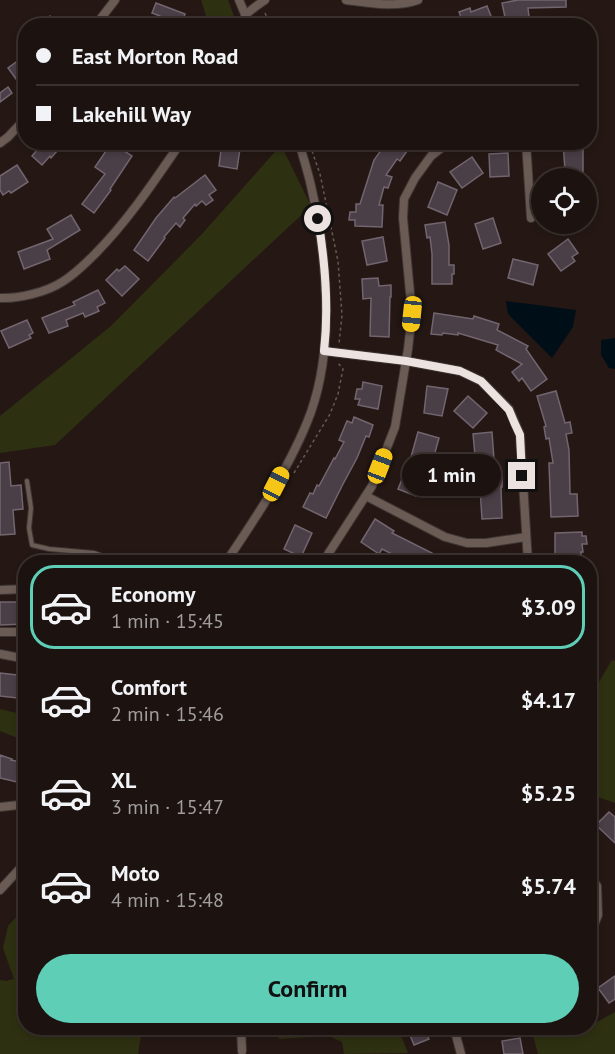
<!DOCTYPE html>
<meta charset="utf-8">
<style>
:root{--surface:#1c120f;--page:#251b18;--text:#f1f3f6;--muted:#a09e9e;--line:#3a322f;--accent:#5eceb7}
body{margin:0;font-family:"PT Sans",sans-serif;background:var(--page);color:var(--text);height:100vh;display:flex;flex-direction:column;font-size:22px;white-space:nowrap}
*{box-sizing:border-box;margin:0}
p{font-size:20px;color:var(--muted)}
.icon{flex:none;width:33px;height:33px;fill:none;stroke:currentColor;stroke-width:2;stroke-linecap:round;stroke-linejoin:round}
.map{position:relative;flex:1;overflow:hidden}
.side{position:absolute;left:18px;top:555px;width:579px;height:480px;display:flex;flex-direction:column;background:var(--surface);border-radius:24px;box-shadow:0 3px 9px #0003,0 0 0 2px var(--line)}
.side>*{flex:none}
.hud{position:absolute;left:18px;top:18px;width:579px;height:132px;border-radius:24px;box-shadow:0 3px 9px #0003,0 0 0 2px var(--line);display:grid;align-content:center;height:132px;padding:0 18px;background:var(--surface)}
.buttons{position:absolute;left:531px;top:168px;display:grid;gap:12px}
.buttons a{display:grid;place-items:center;width:66px;height:66px;border-radius:50%;background:var(--surface);box-shadow:0 3px 9px #0003,0 0 0 2px var(--line);font-size:30px}
.end{position:absolute;width:27px;height:27px;margin:-14px;border:8px solid #ece3e0;background:#111;box-shadow:0 0 0 3px #111}
.from{border-radius:50%}
.bubble{position:absolute;height:42px;border-radius:21px;background:var(--surface);box-shadow:0 3px 9px #0003,0 0 0 2px var(--line);font-size:20px;font-weight:600;line-height:42px;text-align:center}
.car{position:absolute;width:18px;height:36px;margin:-18px -9px;border-radius:8px;box-shadow:0 0 4px 2px #0007;background:linear-gradient(#f5c518 24%,#345 0 40%,#f5c518 0 76%,#345 0 86%,#f5c518 0)}
.hud b{display:flex;align-items:center;gap:21px;height:57px;font-size:22px}
.hud b+b{border-top:2px solid var(--line)}
.hud i{width:15px;height:15px;background:var(--text)}
ul{padding:10px 0 0;list-style:none}
li{display:flex;align-items:center;gap:18px;height:84px;margin:0 12px 9px;padding:0 6px;border:3px solid transparent;border-radius:24px}
li div{flex:1}
li b{display:block;font-size:22px}
li em{font-style:normal;font-weight:600}
li.on{border-color:var(--accent)}
li>.icon{width:54px;height:54px;stroke-width:1.5}
.action{display:flex;gap:12px;margin-top:auto;padding:12px 18px}
.action a{flex:1;height:69px;border-radius:36px;background:var(--accent);color:#111;font-size:24px;font-weight:600;line-height:69px;text-align:center}
.map>svg:first-child{display:block}
.green{fill:#2e3012}
.water{fill:#000e17}
.building{fill:#4a3e47;stroke:#72656f;stroke-width:1.5}
.lines{fill:none;stroke-linecap:round;stroke-linejoin:round}
.service-casing{stroke:#3e3533;stroke-width:6}
.minor-casing{stroke:#3e3533;stroke-width:10}
.path{stroke:#645955;stroke-width:1.5;stroke-dasharray:3 3;stroke-linecap:butt}
.service{stroke:#6a5b55;stroke-width:4}
.minor{stroke:#6a5b55;stroke-width:8}
.route{stroke:#ece3e0;stroke-width:8}
</style>
<div class="map">
<svg width="615" height="1054" viewBox="0 0 615 1054">
<rect width="100%" height="100%" fill="#251814"/>
<g class="green">
<path d="M 201,0 L 228,0 L 237,25 L 209,25 Z"/>
<path d="M 281,145 L 311,206 L 55,445 L 0,453 L 0,416 L 111,326 L 201,235 Z"/>
<path d="M 612,660 L 615,661 L 615,803 L 590,794 L 590,697 Z"/>
<path d="M 0,709 L 25,715 L 25,741 L 0,731 Z"/>
<path d="M 24,909 L 26,909 L 26,1028 L 142,1028 L 138,1054 L 0,1054 L 0,980 L 6,981 L 14,979 L 3,948 L 8,926 Z"/>
<path d="M 615,1012 L 615,1054 L 538,1054 L 531,1028 L 590,1028 L 590,1026 Z"/>
<path d="M 295,1028 L 398,1028 L 408,1053 L 344,1054 L 342,1042 L 329,1036 L 278,1039 L 284,1029 Z"/>
</g>
<g class="water">
<path d="M 506,301 L 576,310 L 573,327 L 552,358 L 508,314 Z"/>
<path d="M 615,338 L 615,369 L 609,368 L 601,355 L 601,340 Z"/>
</g>
<g class="building">
<path d="M 518,0 L 566,0 L 566,7 L 528,8 L 529,17 L 506,22 L 502,3 Z"/>
<path d="M 156,3 L 185,14 L 181,26 L 157,26 L 160,16 L 152,13 Z"/>
<path d="M 487,6 L 493,21 L 481,26 L 464,26 L 459,12 L 470,8 L 471,12 Z"/>
<path d="M 50,16 L 61,26 L 42,26 Z"/>
<path d="M 26,55 L 26,72 L 16,79 L 8,68 Z"/>
<path d="M 8,87 L 12,93 L 0,102 L 0,93 Z"/>
<path d="M 44,142 L 65,142 L 51,158 L 50,156 L 42,165 L 32,156 Z"/>
<path d="M 105,142 L 134,142 L 126,152 L 132,156 L 110,189 L 111,190 L 94,213 L 82,204 L 105,174 L 95,167 L 106,151 L 101,148 Z"/>
<path d="M 222,142 L 241,142 L 237,169 L 219,166 Z"/>
<path d="M 387,142 L 410,142 L 404,148 L 407,151 L 400,161 L 397,159 L 386,175 L 392,177 L 388,188 L 384,187 L 379,205 L 383,205 L 382,227 L 355,226 L 355,220 L 349,220 L 350,212 L 356,212 L 356,204 L 360,204 L 374,160 Z"/>
<path d="M 563,142 L 583,142 L 583,178 L 553,178 L 552,171 L 565,170 Z"/>
<path d="M 508,153 L 509,176 L 490,177 L 489,154 Z"/>
<path d="M 472,157 L 483,173 L 462,188 L 450,172 Z"/>
<path d="M 17,165 L 28,182 L 11,193 L 9,191 L 3,195 L 0,190 L 0,176 Z"/>
<path d="M 205,175 L 216,190 L 209,195 L 213,200 L 206,205 L 202,201 L 196,206 L 195,204 L 183,218 L 185,220 L 180,227 L 176,223 L 164,237 L 165,238 L 148,261 L 134,250 L 156,218 L 174,197 L 175,198 Z"/>
<path d="M 438,182 L 457,190 L 447,215 L 428,207 Z"/>
<path d="M 71,215 L 80,230 L 47,250 L 50,259 L 24,269 L 18,252 L 53,239 L 47,229 Z"/>
<path d="M 493,218 L 501,243 L 483,249 L 475,224 Z"/>
<path d="M 445,222 L 449,245 L 449,265 L 454,265 L 454,274 L 452,274 L 452,284 L 432,284 L 432,254 L 430,237 L 427,238 L 425,225 Z"/>
<path d="M 383,237 L 387,261 L 367,265 L 362,241 Z"/>
<path d="M 568,239 L 578,253 L 572,257 L 575,261 L 561,271 L 548,254 Z"/>
<path d="M 513,259 L 538,265 L 533,285 L 508,278 Z"/>
<path d="M 125,266 L 139,279 L 122,296 L 106,280 L 117,269 L 119,271 Z"/>
<path d="M 378,278 L 379,286 L 391,285 L 391,297 L 390,297 L 389,337 L 370,336 L 371,298 L 363,299 L 362,279 Z"/>
<path d="M 98,290 L 105,303 L 97,307 L 99,311 L 85,317 L 83,313 L 66,320 L 68,326 L 49,333 L 42,318 L 75,305 L 73,302 Z"/>
<path d="M 434,313 L 473,319 L 474,316 L 499,324 L 497,330 L 528,346 L 526,349 L 547,379 L 531,391 L 522,378 L 519,381 L 512,372 L 522,364 L 496,350 L 498,345 L 458,333 L 458,335 L 443,333 L 442,335 L 431,334 Z"/>
<path d="M 27,320 L 33,333 L 29,335 L 31,338 L 9,348 L 1,331 Z"/>
<path d="M 363,382 L 382,386 L 378,409 L 358,405 L 360,399 L 355,399 L 357,389 L 362,389 Z"/>
<path d="M 427,386 L 448,389 L 442,416 L 424,413 Z"/>
<path d="M 556,391 L 565,423 L 570,422 L 572,433 L 566,434 L 569,450 L 570,494 L 577,494 L 578,516 L 551,517 L 549,463 L 553,463 L 549,438 L 546,439 L 544,427 L 546,426 L 537,396 Z"/>
<path d="M 468,396 L 487,413 L 473,428 L 454,411 Z"/>
<path d="M 354,417 L 373,425 L 369,437 L 366,436 L 357,458 L 343,484 L 326,518 L 303,507 L 310,493 L 313,494 L 317,485 L 319,486 L 334,458 L 335,459 L 344,442 L 339,440 L 347,421 L 352,423 Z"/>
<path d="M 418,432 L 439,438 L 434,456 L 431,455 L 426,472 L 428,472 L 416,496 L 398,489 L 411,457 Z"/>
<path d="M 492,432 L 494,459 L 490,459 L 491,477 L 502,476 L 502,487 L 501,487 L 502,518 L 482,519 L 480,488 L 473,489 L 472,467 L 476,466 L 473,434 Z"/>
<path d="M 9,462 L 11,486 L 21,485 L 23,509 L 13,510 L 15,534 L 0,535 L 0,463 Z"/>
<path d="M 375,519 L 394,531 L 392,533 L 436,555 L 433,562 L 408,562 L 382,549 L 379,554 L 361,542 Z"/>
<path d="M 295,525 L 312,533 L 301,557 L 284,549 Z"/>
<path d="M 582,532 L 582,536 L 586,536 L 587,544 L 582,544 L 583,552 L 581,552 L 581,562 L 557,562 L 557,554 L 555,554 L 555,533 Z"/>
<path d="M 0,602 L 26,602 L 26,624 L 0,625 Z"/>
<path d="M 0,673 L 26,676 L 26,699 L 0,696 Z"/>
<path d="M 0,755 L 12,759 L 11,760 L 26,763 L 26,784 L 0,778 Z"/>
<path d="M 609,812 L 615,817 L 615,843 L 596,825 Z"/>
<path d="M 615,976 L 615,999 L 609,1003 L 598,988 Z"/>
<path d="M 407,1028 L 424,1028 L 429,1039 L 414,1045 Z"/>
<path d="M 520,1038 L 523,1054 L 504,1054 L 502,1041 Z"/>
</g>
<g class="lines">
<g class="service-casing">
<path id="service" d="M 27,481 L 31,508 L 29,528 L 32,545 L 49,549 L 94,553 L 120,562"/>
</g>
<g class="minor-casing">
<g id="minor">
<path d="M 239,0 L 250,26"/>
<path d="M 346,0 C 369,3 395,8 418,0"/>
<path d="M 245,15 L 255,7 L 265,0"/>
<path d="M 95,26 L 115,0"/>
<path d="M 526,142 L 531,218"/>
<path d="M 0,143 L 8,137 L 26,118"/>
<path d="M 0,298 C 18,299 47,292 62,282 C 74,275 84,265 94,255 C 127,222 153,183 179,145"/>
<path d="M 324,351 L 406,361 L 460,371 L 481,381 L 509,409 L 520,435 L 528,562"/>
<path d="M 366,496 L 445,537 L 467,543 L 486,543 L 526,537"/>
<path d="M 226,562 C 257,516 292,464 311,412 C 335,344 327,255 311,186 C 308,172 303,157 299,142"/>
<path d="M 323,562 L 372,486 L 395,427 L 408,349 L 412,314 L 403,218 L 404,199 L 415,178 L 431,156 L 449,142"/>
<path d="M 0,590 L 26,589"/>
<path d="M 0,632 L 26,632"/>
<path d="M 0,654 L 26,659"/>
<path d="M 0,807 L 19,805 L 26,806"/>
<path d="M 590,876 L 597,886 L 598,915 L 590,935"/>
<path d="M 0,890 L 26,862"/>
<path d="M 241,1028 L 242,1051"/>
<path d="M 454,1028 L 461,1054"/>
</g>
</g>
<g class="path">
<path d="M 265,13 L 271,26"/>
<path d="M 312,151 L 320,174 L 338,261 L 342,315 L 339,344"/>
<path d="M 294,473 L 330,414 L 338,394 L 343,369 L 338,363"/>
<path d="M 18,884 L 26,880"/>
</g>
<use href="#service" class="service"/>
<use href="#minor" class="minor"/>
</g>
<g class="lines">
<path class="route" d="M 318,219 C 325,261 329,308 324,351 L 406,361 L 460,371 L 481,381 L 509,410 L 514,422 L 520,435 L 522,476"/>
</g>
</svg>
<div class="buttons">
<a><svg class="icon" aria-label="locate" viewBox="0 0 24 24"><circle cx="12" cy="12" r="6"/><path d="M12 2v4M12 18v4M2 12h4M18 12h4"/></svg></a>
</div>
<i class="end from" style="left:318px;top:219px"></i>
<i class="end" style="left:522px;top:476px"></i>
<div class="bubble" style="left:402px;top:454px;width:99px">1 min</div>
<i class="car" style="left:412px;top:314px;rotate:186deg"></i>
<i class="car" style="left:380px;top:466px;rotate:21deg"></i>
<i class="car" style="left:276px;top:484px;rotate:27deg"></i>
<div class="hud">
<b><i class="from"></i>East Morton Road</b>
<b><i></i>Lakehill Way</b>
</div>
<section class="side">
<ul>
<li class="on"><svg class="icon" aria-label="car" viewBox="0 0 24 24"><path d="M5 17H2v-5l4-1 3-4h7l3 4 3 1v5h-3M9 17h6M6 11h13"/><circle cx="7" cy="17" r="2"/><circle cx="17" cy="17" r="2"/></svg><div><b>Economy</b><p>1 min · 15:45</p></div><em>$3.09</em></li>
<li><svg class="icon" aria-label="car" viewBox="0 0 24 24"><path d="M5 17H2v-5l4-1 3-4h7l3 4 3 1v5h-3M9 17h6M6 11h13"/><circle cx="7" cy="17" r="2"/><circle cx="17" cy="17" r="2"/></svg><div><b>Comfort</b><p>2 min · 15:46</p></div><em>$4.17</em></li>
<li><svg class="icon" aria-label="car" viewBox="0 0 24 24"><path d="M5 17H2v-5l4-1 3-4h7l3 4 3 1v5h-3M9 17h6M6 11h13"/><circle cx="7" cy="17" r="2"/><circle cx="17" cy="17" r="2"/></svg><div><b>XL</b><p>3 min · 15:47</p></div><em>$5.25</em></li>
<li><svg class="icon" aria-label="car" viewBox="0 0 24 24"><path d="M5 17H2v-5l4-1 3-4h7l3 4 3 1v5h-3M9 17h6M6 11h13"/><circle cx="7" cy="17" r="2"/><circle cx="17" cy="17" r="2"/></svg><div><b>Moto</b><p>4 min · 15:48</p></div><em>$5.74</em></li>
</ul>
<div class="action"><a>Confirm</a></div>
</section>
</div>
